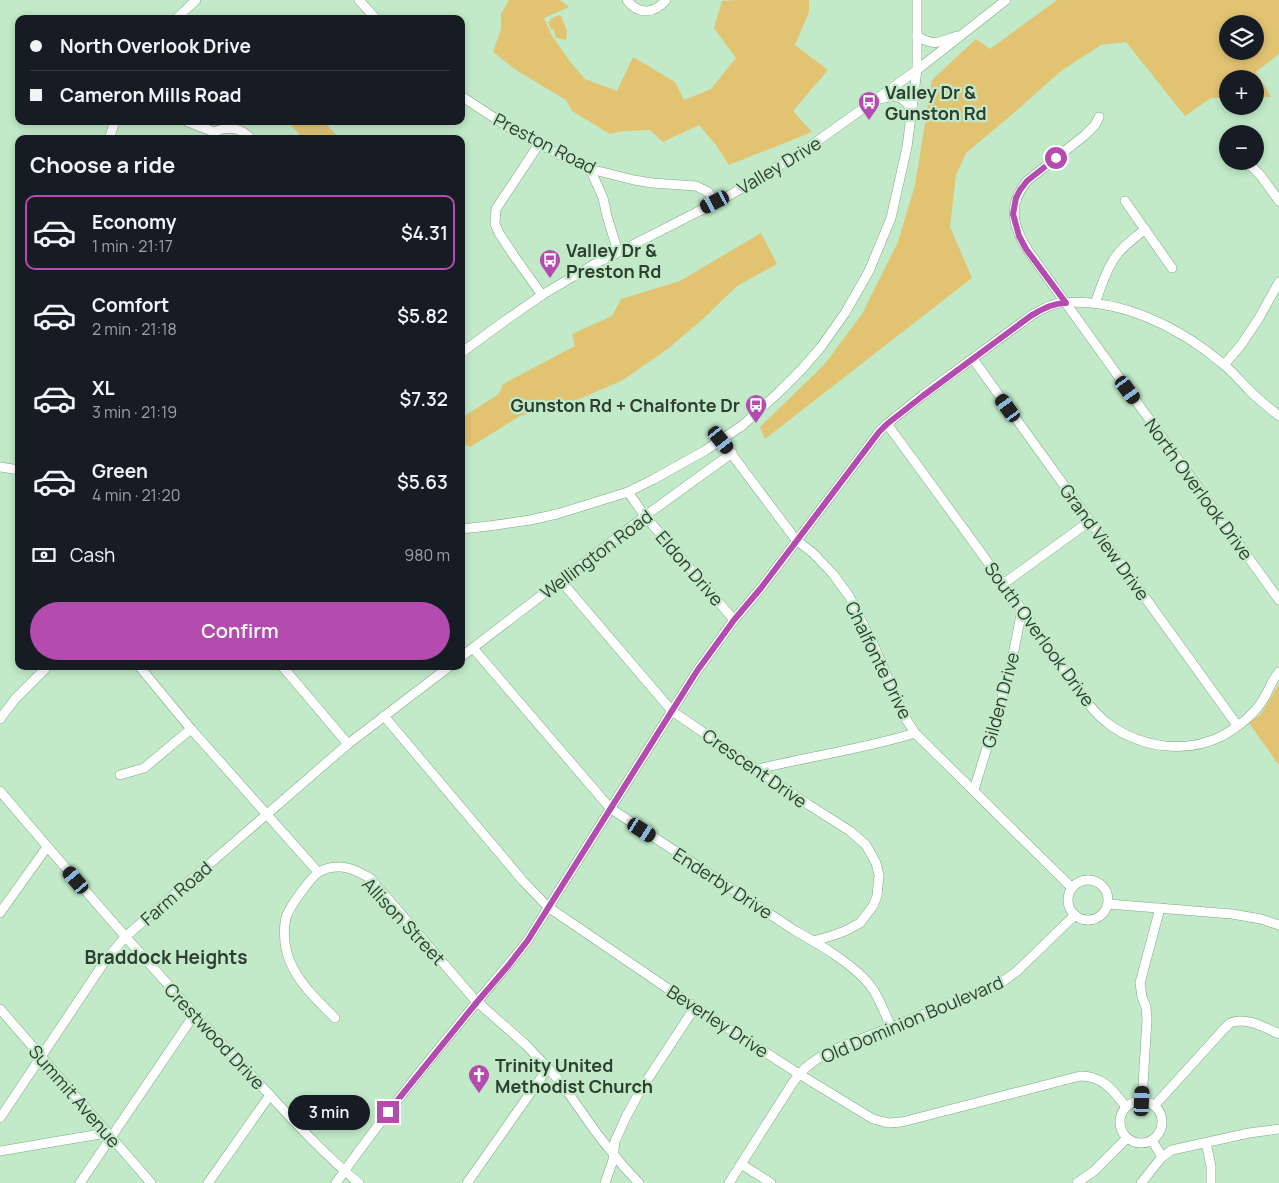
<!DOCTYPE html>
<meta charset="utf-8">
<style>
:root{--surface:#171b24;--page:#242831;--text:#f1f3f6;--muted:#9ea1a6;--line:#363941;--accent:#b44caf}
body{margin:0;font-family:Manrope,sans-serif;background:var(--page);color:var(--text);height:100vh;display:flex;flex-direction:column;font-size:19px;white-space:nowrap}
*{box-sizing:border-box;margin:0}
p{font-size:16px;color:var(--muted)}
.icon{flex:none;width:28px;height:28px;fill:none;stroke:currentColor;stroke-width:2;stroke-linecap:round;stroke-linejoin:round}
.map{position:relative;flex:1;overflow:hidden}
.details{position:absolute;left:15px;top:135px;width:450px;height:535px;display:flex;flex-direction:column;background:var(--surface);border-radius:10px;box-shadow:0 2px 8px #0003}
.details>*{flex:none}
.top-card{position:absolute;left:15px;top:15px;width:450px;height:110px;border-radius:10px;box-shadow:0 2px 8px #0003;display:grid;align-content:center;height:110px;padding:0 15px;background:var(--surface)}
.buttons{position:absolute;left:1219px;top:15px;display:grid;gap:10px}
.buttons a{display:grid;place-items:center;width:45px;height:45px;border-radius:50%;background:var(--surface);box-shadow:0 2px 8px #0003;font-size:25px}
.end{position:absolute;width:22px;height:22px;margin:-11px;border:6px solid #b44caf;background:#fff;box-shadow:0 0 0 2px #fff}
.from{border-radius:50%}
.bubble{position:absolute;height:35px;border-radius:18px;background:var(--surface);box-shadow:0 2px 8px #0003;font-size:16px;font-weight:600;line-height:35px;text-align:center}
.car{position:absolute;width:15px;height:30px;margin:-15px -8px;border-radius:6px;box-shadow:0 0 4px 1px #0007;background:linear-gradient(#222 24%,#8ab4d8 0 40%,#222 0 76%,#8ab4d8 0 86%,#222 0)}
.top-card b{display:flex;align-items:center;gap:18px;height:48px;font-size:19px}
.top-card b+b{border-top:1px solid var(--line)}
.top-card i{width:12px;height:12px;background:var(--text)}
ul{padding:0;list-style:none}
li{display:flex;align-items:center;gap:15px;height:75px;margin:0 10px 8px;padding:0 5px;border:2px solid transparent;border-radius:10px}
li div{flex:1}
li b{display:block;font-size:19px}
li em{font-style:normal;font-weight:600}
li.on{border-color:var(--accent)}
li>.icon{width:45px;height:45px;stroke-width:1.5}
h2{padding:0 15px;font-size:22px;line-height:60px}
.pay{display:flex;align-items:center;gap:12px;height:55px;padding:0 15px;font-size:19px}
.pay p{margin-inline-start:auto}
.cta{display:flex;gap:10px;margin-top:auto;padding:10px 15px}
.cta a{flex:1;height:58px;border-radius:30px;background:var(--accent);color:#fff;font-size:20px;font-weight:600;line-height:58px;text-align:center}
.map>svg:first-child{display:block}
.green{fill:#e1c372;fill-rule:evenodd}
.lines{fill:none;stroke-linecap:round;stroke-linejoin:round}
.minor-casing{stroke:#80a787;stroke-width:10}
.minor{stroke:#fff;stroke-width:9}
.route{stroke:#b44caf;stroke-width:6}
.labels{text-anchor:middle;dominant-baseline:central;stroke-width:4.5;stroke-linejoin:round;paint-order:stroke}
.poi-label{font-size:18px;font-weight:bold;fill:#2e3e30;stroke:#c2eac9;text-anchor:start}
.street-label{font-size:18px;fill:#2e3e30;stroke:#c2eac9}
.neighbourhood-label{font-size:19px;font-weight:bold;fill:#2e3e30;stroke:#c2eac9}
</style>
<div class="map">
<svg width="1279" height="1183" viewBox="0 0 1279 1183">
<rect width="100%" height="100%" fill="#c2eac9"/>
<g class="green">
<path d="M 509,0 L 560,0 L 569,7 L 544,18 L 552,36 L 571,63 L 585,79 L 617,91 L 633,57 L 675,82 L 684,100 L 711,89 L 736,58 L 714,28 L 722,1 L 735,0 L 809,0 L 809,12 L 795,45 L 828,70 L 793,111 L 812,132 L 729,165 L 716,145 L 699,125 L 663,142 L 650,130 L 623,131 L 610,134 L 572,111 L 566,100 L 516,70 L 493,52 L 501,29 L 501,14 Z"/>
<path d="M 1057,0 L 1279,0 L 1279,54 L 1256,72 L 1271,97 L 1255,97 L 1255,79 L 1228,79 L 1227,98 L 1211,98 L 1185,116 L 1126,42 L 1101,45 L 1061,71 L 1015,112 L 966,153 L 956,175 L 950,227 L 972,278 L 765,439 L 760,427 L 824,365 L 862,314 L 898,242 L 915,185 L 932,80 L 976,39 L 990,49 ZM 1228,24 L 1255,24 L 1255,51 L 1228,51 Z"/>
<path d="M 559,15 L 561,16 L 567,31 L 566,40 L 556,38 L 554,30 L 551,29 L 548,22 L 551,21 L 550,19 Z"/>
<path d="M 287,121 L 323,121 L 340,139 L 299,139 L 299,134 Z"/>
<path d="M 761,233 L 777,264 L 737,286 L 705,317 L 669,348 L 623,380 L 568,404 L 520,416 L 470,447 L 461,441 L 461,419 L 466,415 L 499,394 L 503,384 L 575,346 L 572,334 L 612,316 L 621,299 L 680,281 Z"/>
<path d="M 1279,684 L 1279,765 L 1249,723 L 1261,714 Z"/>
</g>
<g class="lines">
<g class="minor-casing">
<g id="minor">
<path d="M 359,0 L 376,19"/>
<path d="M 627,0 C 638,15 654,14 666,0"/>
<path d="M 176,19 L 196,0"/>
<path d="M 917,36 C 935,47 939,42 957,36"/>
<path d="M 461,96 L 510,128 L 564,157 L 590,169 L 634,180 L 652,183 L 696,186 L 708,192 L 715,202"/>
<path d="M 880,99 C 897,95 902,95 912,110"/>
<path d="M 1099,117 L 1095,125 L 1085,135 L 1027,181 C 1008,204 1012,225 1027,249 L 1279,600"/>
<path d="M 186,121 L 214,132 C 227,126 241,127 251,139"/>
<path d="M 109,139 L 115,121"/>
<path d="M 539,144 L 496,209 L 495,224 L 499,233 L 514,256 L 542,295"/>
<path d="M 1239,161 L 1252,167 L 1261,176 L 1279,201"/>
<path d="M 590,169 L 603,198 L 607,216 L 618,252"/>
<path d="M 1125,201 L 1172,268"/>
<path d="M 1095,303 C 1101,288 1106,269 1116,256 C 1124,245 1135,238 1145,229"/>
<path d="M 461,353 L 506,320 L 542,295 L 591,266 L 725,198 L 802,152 L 917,70 L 1006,0"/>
<path d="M 973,359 L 1237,725"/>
<path d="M 1224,365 L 1241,345 L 1259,318 L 1279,282"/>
<path d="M 887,424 C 934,488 981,552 1027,617 C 1040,636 1053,655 1066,673 C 1079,692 1092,712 1110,725 C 1143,748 1186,754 1222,736 C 1238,727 1255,714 1264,698 C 1269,690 1272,680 1279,672"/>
<path d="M 721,440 L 796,540 L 813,553 L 833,574 L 849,596 L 875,648 L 904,716 L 915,733 L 1072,888"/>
<path d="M 0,467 L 19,470"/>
<path d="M 628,492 L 645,516 L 734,620"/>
<path d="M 461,529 L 489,526 L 530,520 L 557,514 L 628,492 L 654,479 L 706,450 L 743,425 L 779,392 L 802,369 L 821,347 L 845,313 L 869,271 L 891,218 L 907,147 L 917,70 L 917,0"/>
<path d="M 561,581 L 672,711 L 809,805 L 850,831 L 866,845 L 876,863 L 879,875 L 877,896 L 873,906 L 860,923 L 845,931 L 831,936 L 813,941"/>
<path d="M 1003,584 L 1090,521"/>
<path d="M 473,648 L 610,808 L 794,930 C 817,943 857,966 872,988 C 879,997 885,1015 891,1026"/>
<path d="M 461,657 L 645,516 L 732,453"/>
<path d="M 139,666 L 191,729 L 318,872"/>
<path d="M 282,666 L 348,744"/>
<path d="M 384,716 L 523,881 L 548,907 L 695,1007 L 799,1074 L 873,1119 L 888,1123 L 902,1122 L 1080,1076 C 1103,1076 1113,1090 1126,1107"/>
<path d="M 0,719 L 15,699 L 48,666"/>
<path d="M 758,769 C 810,756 864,749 915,733"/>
<path d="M 120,775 L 144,768 L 191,729"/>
<path d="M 974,790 L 999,708 L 1011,665 L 1022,610"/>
<path d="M 0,791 C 78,883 156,974 239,1062 C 278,1103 315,1147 359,1183"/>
<circle cx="1088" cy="900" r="20"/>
<path d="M 1108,904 L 1232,914 L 1261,919 L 1279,925"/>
<path d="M 0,913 L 47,847"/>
<path d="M 0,1009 L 151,1183"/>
<path d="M 335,1018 C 316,999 294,979 287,953 C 284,942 283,926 287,915 C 291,905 311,877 319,872 C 324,869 332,867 338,867 C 349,866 360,873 370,878 L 475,1000 L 525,1044 L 548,1068 L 562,1084 L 598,1135 L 624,1167 L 639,1183"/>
<circle cx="1141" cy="1122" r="21"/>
<path d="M 1142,1101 L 1147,1019 L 1146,1007 L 1142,997 L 1140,983 L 1160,908"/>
<path d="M 1154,1106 L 1224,1029 C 1226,1027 1228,1025 1230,1023 C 1245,1016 1266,1028 1279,1034"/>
<path d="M 0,1118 L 105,961 L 125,937 L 348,744 L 450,666"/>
<path d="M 1152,1140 L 1162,1157"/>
<path d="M 1206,1143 L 1211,1166 L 1211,1183"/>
<path d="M 0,1151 L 106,1133"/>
<path d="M 741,1164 L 771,1183"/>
<path d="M 80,1183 L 194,1015"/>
<path d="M 208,1183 L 270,1095"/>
<path d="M 336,1183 C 379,1121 428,1061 477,1002 C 494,981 511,962 528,940 L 697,671 L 734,620 L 761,588 L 879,432 L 887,424 L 923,395 L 1032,315 C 1041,310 1050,304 1060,303 C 1120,297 1179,327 1223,364 C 1233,372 1241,382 1250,391 C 1259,400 1269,408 1279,416"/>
<path d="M 467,1183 L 548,1068"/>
<path d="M 605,1183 L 613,1160 L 615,1141 L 626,1117 L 640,1091 L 695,1007"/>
<path d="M 729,1183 L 792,1084 C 804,1066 816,1059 833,1050 L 998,985 L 1016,972 L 1075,915"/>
<path d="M 1077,1183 L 1094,1171 L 1127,1138"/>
<path d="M 1141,1183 L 1162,1157 L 1172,1150 L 1249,1133 L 1279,1129"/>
</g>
</g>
<use href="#minor" class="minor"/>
</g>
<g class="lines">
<path class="route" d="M 388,1112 L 477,1002 L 508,966 L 528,940 L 697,671 L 734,620 L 761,588 L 879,432 L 887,424 L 924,395 L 1032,315 C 1043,309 1053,303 1066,303 L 1026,249 L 1019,236 L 1013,214 L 1016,198 L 1020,190 L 1027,181 L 1056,158"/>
</g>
<defs>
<g id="bus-pin" transform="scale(1.125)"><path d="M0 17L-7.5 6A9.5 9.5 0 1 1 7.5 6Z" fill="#b44caf" stroke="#c2eac9"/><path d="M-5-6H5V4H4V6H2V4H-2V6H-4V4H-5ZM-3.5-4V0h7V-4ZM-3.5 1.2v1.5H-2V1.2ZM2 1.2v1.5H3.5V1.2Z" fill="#fff"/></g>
<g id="church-pin" transform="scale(1.125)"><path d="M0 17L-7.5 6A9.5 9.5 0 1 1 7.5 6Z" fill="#b44caf" stroke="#c2eac9"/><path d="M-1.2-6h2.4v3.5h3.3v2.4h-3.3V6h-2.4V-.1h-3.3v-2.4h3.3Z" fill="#fff"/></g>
</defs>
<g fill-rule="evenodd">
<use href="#bus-pin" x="869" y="102"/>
<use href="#bus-pin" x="550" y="260"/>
<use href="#bus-pin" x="756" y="405"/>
<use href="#church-pin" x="479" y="1075"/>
</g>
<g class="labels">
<g class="poi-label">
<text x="885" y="92">Valley Dr &amp;<tspan x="885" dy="21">Gunston Rd</tspan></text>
<text x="566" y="250">Valley Dr &amp;<tspan x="566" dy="21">Preston Rd</tspan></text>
<text x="740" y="405" text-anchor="end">Gunston Rd + Chalfonte Dr</text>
<text x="495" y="1065">Trinity United<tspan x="495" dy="21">Methodist Church</tspan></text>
</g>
<g class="street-label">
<text transform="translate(545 143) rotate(27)">Preston Road</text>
<text transform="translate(779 165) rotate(-31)">Valley Drive</text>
<text transform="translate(1199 489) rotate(54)">North Overlook Drive</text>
<text transform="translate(1105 542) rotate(54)">Grand View Drive</text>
<text transform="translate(596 554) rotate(-37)">Wellington Road</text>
<text transform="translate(690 568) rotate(49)">Eldon Drive</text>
<text transform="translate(1040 634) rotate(54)">South Overlook Drive</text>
<text transform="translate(879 660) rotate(64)">Chalfonte Drive</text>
<text transform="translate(1000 700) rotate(-75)">Gilden Drive</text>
<text transform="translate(755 768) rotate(35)">Crescent Drive</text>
<text transform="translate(723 883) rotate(33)">Enderby Drive</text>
<text transform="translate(176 893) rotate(-41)">Farm Road</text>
<text transform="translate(404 921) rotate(47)">Allison Street</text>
<text transform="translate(912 1019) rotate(-23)">Old Dominion Boulevard</text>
<text transform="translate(718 1021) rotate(33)">Beverley Drive</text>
<text transform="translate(215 1036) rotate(47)">Crestwood Drive</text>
<text transform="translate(75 1096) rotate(49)">Summit Avenue</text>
</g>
<g class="neighbourhood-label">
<text x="166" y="957">Braddock Heights</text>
</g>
</g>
</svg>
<div class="buttons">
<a><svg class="icon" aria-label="layers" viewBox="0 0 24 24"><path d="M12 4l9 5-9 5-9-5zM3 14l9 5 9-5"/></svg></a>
<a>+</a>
<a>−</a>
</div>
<i class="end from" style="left:1056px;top:158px"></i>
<i class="end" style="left:388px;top:1112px"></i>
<div class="bubble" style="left:288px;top:1095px;width:82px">3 min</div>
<i class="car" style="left:715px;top:202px;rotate:243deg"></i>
<i class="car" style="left:1128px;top:390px;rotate:144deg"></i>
<i class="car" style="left:1008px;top:408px;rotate:324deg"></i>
<i class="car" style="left:721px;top:440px;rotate:141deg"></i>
<i class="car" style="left:642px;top:830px;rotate:123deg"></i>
<i class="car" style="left:76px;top:880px;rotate:320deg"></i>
<i class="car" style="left:1142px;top:1101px;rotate:3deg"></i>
<div class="top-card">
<b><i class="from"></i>North Overlook Drive</b>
<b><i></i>Cameron Mills Road</b>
</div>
<section class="details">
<h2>Choose a ride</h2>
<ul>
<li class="on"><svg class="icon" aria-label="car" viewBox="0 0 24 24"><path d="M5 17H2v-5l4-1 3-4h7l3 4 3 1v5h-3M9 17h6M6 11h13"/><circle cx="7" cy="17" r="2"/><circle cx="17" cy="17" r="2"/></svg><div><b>Economy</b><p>1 min · 21:17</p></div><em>$4.31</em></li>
<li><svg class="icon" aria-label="car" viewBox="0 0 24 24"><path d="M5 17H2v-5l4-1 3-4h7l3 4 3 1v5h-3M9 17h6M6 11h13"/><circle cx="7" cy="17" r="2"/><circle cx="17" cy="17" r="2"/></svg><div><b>Comfort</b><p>2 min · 21:18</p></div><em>$5.82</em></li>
<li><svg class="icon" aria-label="car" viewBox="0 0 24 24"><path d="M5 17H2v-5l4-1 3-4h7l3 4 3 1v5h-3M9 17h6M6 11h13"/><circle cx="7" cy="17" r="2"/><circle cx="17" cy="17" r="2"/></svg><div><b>XL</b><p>3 min · 21:19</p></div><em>$7.32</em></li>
<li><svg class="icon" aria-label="car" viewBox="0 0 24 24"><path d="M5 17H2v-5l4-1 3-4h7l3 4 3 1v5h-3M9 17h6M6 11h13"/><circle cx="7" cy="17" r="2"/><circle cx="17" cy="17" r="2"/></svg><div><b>Green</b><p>4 min · 21:20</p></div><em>$5.63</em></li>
</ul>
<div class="pay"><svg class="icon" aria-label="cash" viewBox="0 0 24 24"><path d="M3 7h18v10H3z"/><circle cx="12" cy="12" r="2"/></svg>Cash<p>980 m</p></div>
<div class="cta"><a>Confirm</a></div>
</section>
</div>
